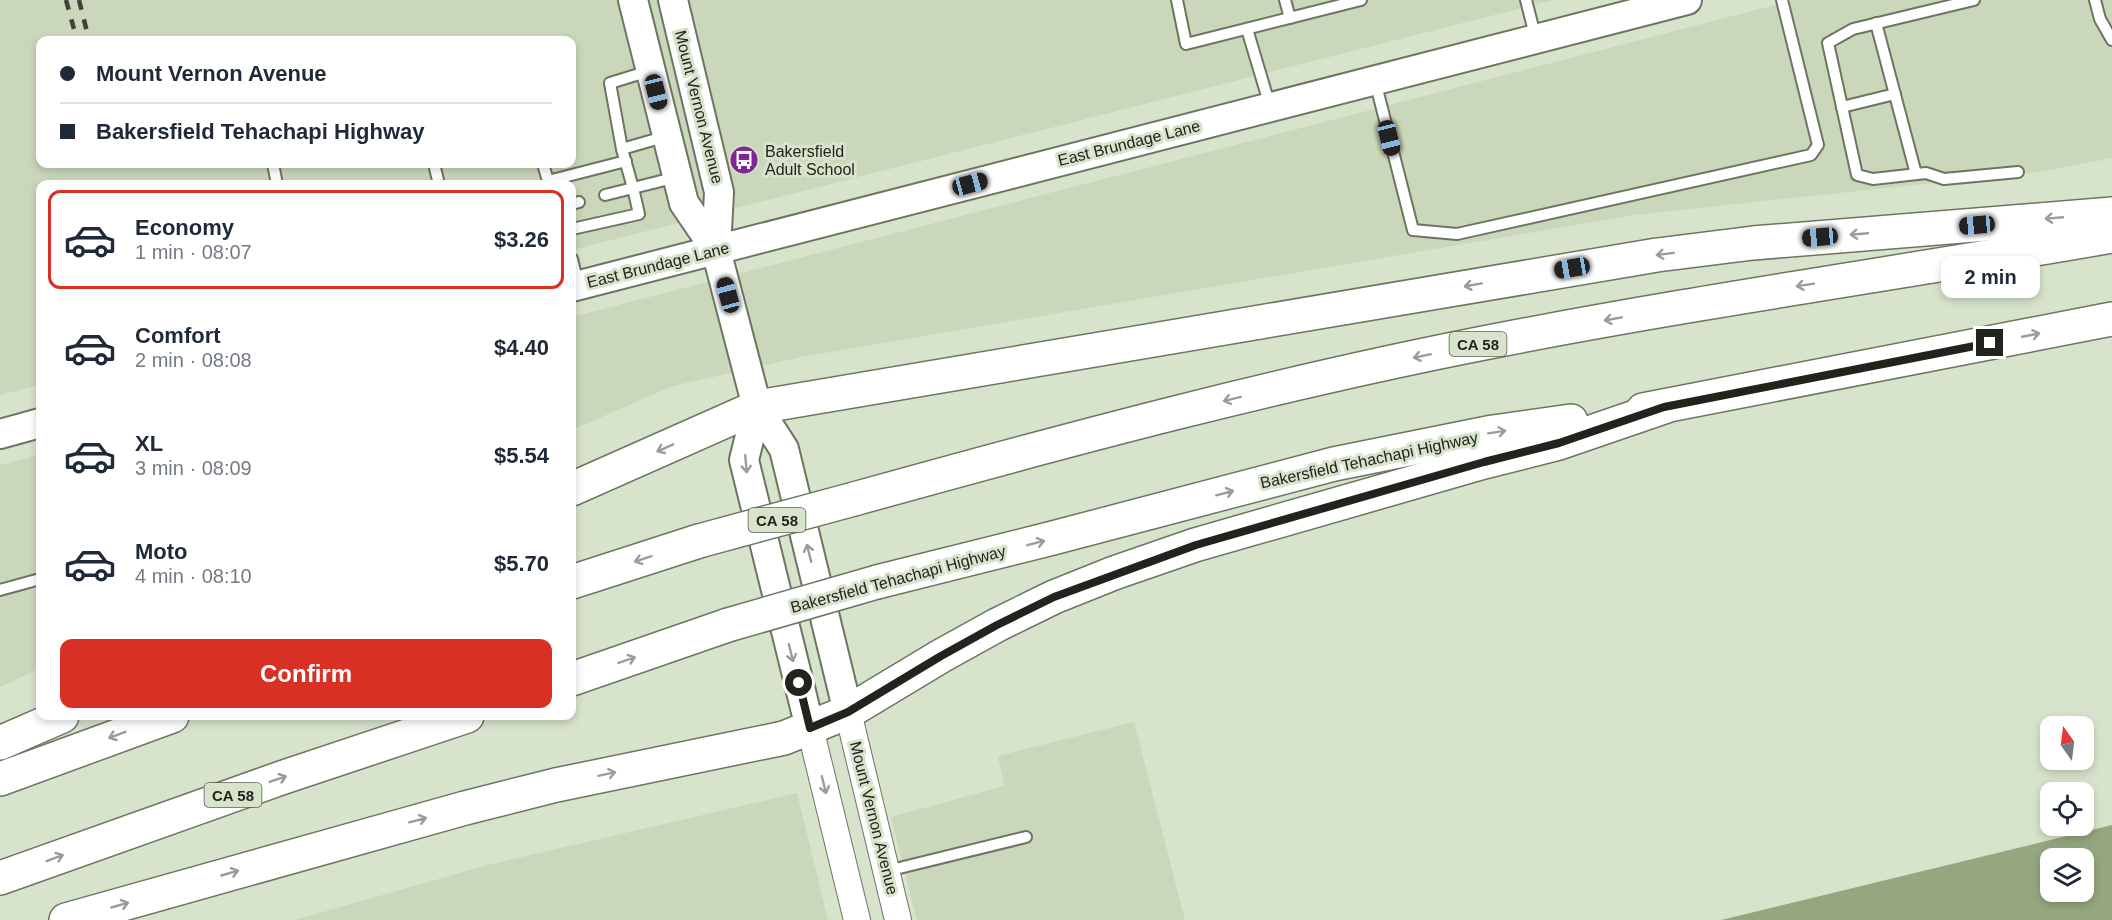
<!DOCTYPE html>
<meta charset="utf-8">
<style>
:root{--surface:#fff;--page:#f2f2f3;--text:#1f2937;--muted:#747a83;--line:#e0e1e3;--accent:#d93025}
body{margin:0;font-family:Arial,sans-serif;background:var(--page);color:var(--text);height:100vh;display:flex;flex-direction:column;font-size:22px;white-space:nowrap}
*{box-sizing:border-box;margin:0}
p{font-size:20px;color:var(--muted)}
.icon{flex:none;width:33px;height:33px;fill:none;stroke:currentColor;stroke-width:2;stroke-linecap:round;stroke-linejoin:round}
.map{position:relative;flex:1;overflow:hidden}
.drawer{position:absolute;left:36px;top:180px;width:540px;height:540px;display:flex;flex-direction:column;background:var(--surface);border-radius:12px;box-shadow:0 3px 9px #0003}
.drawer>*{flex:none}
.hud{position:absolute;left:36px;top:36px;width:540px;height:132px;border-radius:12px;box-shadow:0 3px 9px #0003;display:grid;align-content:center;height:132px;padding:0 24px;background:var(--surface)}
.needle{width:39px;rotate:346deg}
.fabs{position:absolute;left:2040px;top:716px;display:grid;gap:12px}
.fabs a{display:grid;place-items:center;width:54px;height:54px;border-radius:12px;background:var(--surface);box-shadow:0 3px 9px #0003;font-size:30px}
.end{position:absolute;width:27px;height:27px;margin:-14px;border:8px solid #21241c;background:#fff;box-shadow:0 0 0 3px #fff}
.from{border-radius:50%}
.bubble{position:absolute;height:42px;border-radius:12px;background:var(--surface);box-shadow:0 3px 9px #0003;font-size:20px;font-weight:800;line-height:42px;text-align:center}
.car{position:absolute;width:18px;height:36px;margin:-18px -9px;border-radius:8px;box-shadow:0 0 4px 2px #0007;background:linear-gradient(#222 24%,#8ab4d8 0 40%,#222 0 76%,#8ab4d8 0 86%,#222 0)}
.hud b{display:flex;align-items:center;gap:21px;height:57px;font-size:22px}
.hud b+b{border-top:2px solid var(--line)}
.hud i{width:15px;height:15px;background:var(--text)}
ul{padding:10px 0 0;list-style:none}
li{display:flex;align-items:center;gap:18px;height:99px;margin:0 12px 9px;padding:0 12px;border:3px solid transparent;border-radius:12px}
li div{flex:1}
li b{display:block;font-size:22px}
li em{font-style:normal;font-weight:800}
li.on{border-color:var(--accent)}
li>.icon{width:54px;height:54px;stroke-width:1.5}
.action{display:flex;gap:12px;margin-top:auto;padding:12px 24px}
.action a{flex:1;height:69px;border-radius:12px;background:var(--accent);color:#fff;font-size:24px;font-weight:800;line-height:69px;text-align:center}
.map>svg:first-child{display:block}
.built{fill:#cbd7bb;fill-rule:evenodd}
.water{fill:#95a77f;fill-rule:evenodd}
.lines{fill:none;stroke-linecap:round;stroke-linejoin:round}
.service-casing{stroke:#6c7562;stroke-width:14}
.tertiary-casing{stroke:#6c7562;stroke-width:28}
.secondary-casing{stroke:#6c7562;stroke-width:32}
.motorway-casing{stroke:#6c7562;stroke-width:36}
.service{stroke:#fff;stroke-width:10}
.tertiary{stroke:#fff;stroke-width:26}
.secondary{stroke:#fff;stroke-width:28}
.motorway{stroke:#fff;stroke-width:33}
.rail{stroke:#3e4238;stroke-width:4.5;stroke-dasharray:10 10;stroke-linecap:butt}
.motorway-bridge-casing{stroke:#6c7562;stroke-width:36;stroke-linecap:butt}
.motorway-bridge{stroke:#fff;stroke-width:33}
.oneway{stroke:#9b9c99}
.route{stroke:#21241c;stroke-width:8}
.labels{text-anchor:middle;dominant-baseline:central;stroke-width:6;stroke-linejoin:round;paint-order:stroke}
.shield{fill:#d8e3cc;stroke:#585d51;stroke-width:1.5}
.shield-label{font-size:15px;font-weight:bold;fill:#21241c}
.street-label{font-size:16px;fill:#21241c;stroke:#d8e3cc}
.poi-label{font-size:16px;fill:#21241c;stroke:#d8e3cc;text-anchor:start}
</style>
<div class="map">
<svg width="2112" height="920" viewBox="0 0 2112 920">
<rect width="100%" height="100%" fill="#d8e3cc"/>
<g class="built">
<path d="M 0,0 L 1553,0 L 572,250 L 572,184 L 40,184 L 40,385 L 0,395 ZM 40,40 L 572,40 L 572,164 L 40,164 Z"/>
<path d="M 1794,0 L 2112,0 L 2112,158 L 2045,171 L 1634,215 L 801,357 L 673,386 L 572,430 L 572,317 Z"/>
<path d="M 40,455 L 40,668 L 0,687 L 0,465 Z"/>
<path d="M 1134,722 L 1185,920 L 917,920 L 891,817 L 1004,786 L 998,756 Z"/>
<path d="M 797,793 L 828,920 L 295,920 L 488,865 Z"/>
</g>
<path class="water" d="M 2112,825 L 2112,920 L 1721,920 ZM 2050,858 L 2084,858 L 2084,891 L 2050,891 Z"/>
<g class="lines">
<g class="service-casing">
<g id="service">
<path d="M 1177,0 L 1186,44 L 1361,0"/>
<path d="M 1285,0 L 1290,18"/>
<path d="M 1526,0 L 1536,39"/>
<path d="M 1974,0 L 1853,29 L 1828,43 L 1857,175 L 1873,179 L 1926,173 L 1944,179 L 2018,172"/>
<path d="M 2095,0 L 2100,19 L 2112,40"/>
<path d="M 1876,23 L 1916,174"/>
<path d="M 1247,29 L 1270,106"/>
<path d="M 1375,81 L 1413,230 L 1457,234 L 1811,155 L 1818,145 L 1782,0"/>
<path d="M 1842,107 L 1895,94"/>
<path d="M 622,149 L 610,83 L 649,71"/>
<path d="M 273,164 L 277,184"/>
<path d="M 434,164 L 439,184"/>
<path d="M 543,164 L 548,181"/>
<path d="M 550,184 L 548,181 L 626,161"/>
<path d="M 605,195 L 633,188 L 622,149 L 667,136"/>
<path d="M 572,204 L 579,202"/>
<path d="M 572,229 L 639,214 L 633,188 L 677,177"/>
<path d="M 572,259 L 578,284"/>
<path d="M 0,590 L 40,579"/>
<path d="M 887,871 L 1026,837"/>
</g>
</g>
<g class="tertiary-casing">
<g id="tertiary">
<path d="M 848,712 L 898,920"/>
<path d="M 810,728 L 857,920"/>
</g>
</g>
<g class="secondary-casing">
<g id="secondary">
<path d="M 633,0 L 684,203 L 716,250"/>
<path d="M 673,0 L 719,192 L 716,250 L 757,407 L 784,449 L 848,712"/>
<path d="M 572,287 L 1687,0"/>
<path d="M 757,407 L 744,460 L 810,728"/>
<path d="M 0,434 L 40,423"/>
</g>
</g>
<g class="motorway-casing">
<g id="motorway">
<path d="M 1643,410 L 2112,319"/>
<path d="M 572,489 L 757,407 L 1657,255 L 1753,243 L 2112,214"/>
<path d="M 854,499 C 1066,440 1278,383 1494,341 C 1699,301 1906,272 2112,236"/>
<path d="M 572,582 L 699,541"/>
<path d="M 877,582 L 1049,539 L 1334,464 L 1493,432 L 1571,421"/>
<path d="M 572,679 L 728,625"/>
<path d="M 0,743 L 62,716"/>
<path d="M 0,779 L 172,716"/>
<path d="M 0,878 L 284,777 L 467,716"/>
<path d="M 66,920 L 465,808 L 556,785 L 784,738 L 848,712 L 941,656 L 997,625 L 1054,597 L 1114,573 L 1195,545 L 1484,462 L 1559,443 L 1664,407"/>
</g>
</g>
<use href="#service" class="service"/>
<use href="#tertiary" class="tertiary"/>
<use href="#secondary" class="secondary"/>
<use href="#motorway" class="motorway"/>
<g class="rail">
<path d="M 66,0 L 77,40"/>
<path d="M 79,0 L 89,40"/>
</g>
<g class="motorway-bridge-casing">
<g id="motorway-bridge">
<path d="M 699,541 L 854,499"/>
<path d="M 728,625 L 877,582"/>
</g>
</g>
<use href="#motorway-bridge" class="motorway-bridge"/>
</g>
<defs><path id="oneway-shaft" d="M-6 0H5M1.5-3L5.5 0L1.5 3" fill="none" stroke-width="1.6" stroke-linecap="round" stroke-linejoin="round" transform="scale(1.5)"/></defs>
<g class="oneway">
<use href="#oneway-shaft" transform="translate(2054 218) rotate(175)"/>
<use href="#oneway-shaft" transform="translate(1859 234) rotate(175)"/>
<use href="#oneway-shaft" transform="translate(1665 254) rotate(173)"/>
<use href="#oneway-shaft" transform="translate(1473 285) rotate(170)"/>
<use href="#oneway-shaft" transform="translate(1805 285) rotate(171)"/>
<use href="#oneway-shaft" transform="translate(1613 319) rotate(170)"/>
<use href="#oneway-shaft" transform="translate(2031 335) rotate(-11)"/>
<use href="#oneway-shaft" transform="translate(1422 356) rotate(168)"/>
<use href="#oneway-shaft" transform="translate(1232 399) rotate(166)"/>
<use href="#oneway-shaft" transform="translate(1497 432) rotate(-9)"/>
<use href="#oneway-shaft" transform="translate(665 448) rotate(156)"/>
<use href="#oneway-shaft" transform="translate(746 464) rotate(85)"/>
<use href="#oneway-shaft" transform="translate(1225 493) rotate(-15)"/>
<use href="#oneway-shaft" transform="translate(1036 543) rotate(-14)"/>
<use href="#oneway-shaft" transform="translate(809 553) rotate(-104)"/>
<use href="#oneway-shaft" transform="translate(643 559) rotate(162)"/>
<use href="#oneway-shaft" transform="translate(791 653) rotate(76)"/>
<use href="#oneway-shaft" transform="translate(627 660) rotate(-19)"/>
<use href="#oneway-shaft" transform="translate(117 735) rotate(159)"/>
<use href="#oneway-shaft" transform="translate(607 774) rotate(-12)"/>
<use href="#oneway-shaft" transform="translate(278 779) rotate(-19)"/>
<use href="#oneway-shaft" transform="translate(824 785) rotate(76)"/>
<use href="#oneway-shaft" transform="translate(418 820) rotate(-15)"/>
<use href="#oneway-shaft" transform="translate(55 858) rotate(-20)"/>
<use href="#oneway-shaft" transform="translate(230 873) rotate(-16)"/>
<use href="#oneway-shaft" transform="translate(120 905) rotate(-16)"/>
</g>
<g class="lines">
<path class="route" d="M 799,683 L 810,728 L 848,712 L 941,656 L 997,625 L 1054,597 L 1196,545 L 1484,462 L 1559,443 L 1664,407 L 1990,343"/>
</g>
<defs>
<g id="bus-disc" transform="scale(1.5)"><circle r="9.5" fill="#7e2694" stroke="#d8e3cc"/><path d="M-5-6H5V4H4V6H2V4H-2V6H-4V4H-5ZM-3.5-4V0h7V-4ZM-3.5 1.2v1.5H-2V1.2ZM2 1.2v1.5H3.5V1.2Z" fill="#fff"/></g>
</defs>
<g fill-rule="evenodd">
<use href="#bus-disc" x="744" y="160"/>
</g>
<g class="labels">
<g class="shield">
<rect x="1449.5" y="332" width="57" height="24" rx="4.5"/>
<rect x="748.5" y="508" width="57" height="24" rx="4.5"/>
<rect x="204.5" y="783" width="57" height="24" rx="4.5"/>
</g>
<g class="shield-label">
<text x="1478" y="344">CA 58</text>
<text x="777" y="520">CA 58</text>
<text x="233" y="795">CA 58</text>
</g>
<g class="street-label">
<text transform="translate(699 107) rotate(76)">Mount Vernon Avenue</text>
<text transform="translate(1129 143) rotate(-14)">East Brundage Lane</text>
<text transform="translate(658 265) rotate(-14)">East Brundage Lane</text>
<text transform="translate(1369 460) rotate(-12)">Bakersfield Tehachapi Highway</text>
<text transform="translate(898 579) rotate(-15)">Bakersfield Tehachapi Highway</text>
<text transform="translate(874 818) rotate(76)">Mount Vernon Avenue</text>
</g>
<g class="poi-label">
<text x="765" y="151">Bakersfield<tspan x="765" dy="18">Adult School</tspan></text>
</g>
</g>
</svg>
<div class="fabs">
<a><svg class="needle" viewBox="-14 -14 28 28"><path d="M0-13l5 13h-10z" fill="#e53935"/><path d="M0 13l5-13h-10z" fill="#747a83"/></svg></a>
<a><svg class="icon" aria-label="locate" viewBox="0 0 24 24"><circle cx="12" cy="12" r="6"/><path d="M12 2v4M12 18v4M2 12h4M18 12h4"/></svg></a>
<a><svg class="icon" aria-label="layers" viewBox="0 0 24 24"><path d="M12 4l9 5-9 5-9-5zM3 14l9 5 9-5"/></svg></a>
</div>
<i class="end from" style="left:799px;top:683px"></i>
<i class="end" style="left:1990px;top:343px"></i>
<div class="bubble" style="left:1941px;top:256px;width:99px">2 min</div>
<i class="car" style="left:656px;top:92px;rotate:166deg"></i>
<i class="car" style="left:1389px;top:138px;rotate:166deg"></i>
<i class="car" style="left:970px;top:184px;rotate:75deg"></i>
<i class="car" style="left:1977px;top:225px;rotate:265deg"></i>
<i class="car" style="left:1820px;top:237px;rotate:265deg"></i>
<i class="car" style="left:1572px;top:268px;rotate:260deg"></i>
<i class="car" style="left:728px;top:295px;rotate:345deg"></i>
<div class="hud">
<b><i class="from"></i>Mount Vernon Avenue</b>
<b><i></i>Bakersfield Tehachapi Highway</b>
</div>
<section class="drawer">
<ul>
<li class="on"><svg class="icon" aria-label="car" viewBox="0 0 24 24"><path d="M5 17H2v-5l4-1 3-4h7l3 4 3 1v5h-3M9 17h6M6 11h13"/><circle cx="7" cy="17" r="2"/><circle cx="17" cy="17" r="2"/></svg><div><b>Economy</b><p>1 min · 08:07</p></div><em>$3.26</em></li>
<li><svg class="icon" aria-label="car" viewBox="0 0 24 24"><path d="M5 17H2v-5l4-1 3-4h7l3 4 3 1v5h-3M9 17h6M6 11h13"/><circle cx="7" cy="17" r="2"/><circle cx="17" cy="17" r="2"/></svg><div><b>Comfort</b><p>2 min · 08:08</p></div><em>$4.40</em></li>
<li><svg class="icon" aria-label="car" viewBox="0 0 24 24"><path d="M5 17H2v-5l4-1 3-4h7l3 4 3 1v5h-3M9 17h6M6 11h13"/><circle cx="7" cy="17" r="2"/><circle cx="17" cy="17" r="2"/></svg><div><b>XL</b><p>3 min · 08:09</p></div><em>$5.54</em></li>
<li><svg class="icon" aria-label="car" viewBox="0 0 24 24"><path d="M5 17H2v-5l4-1 3-4h7l3 4 3 1v5h-3M9 17h6M6 11h13"/><circle cx="7" cy="17" r="2"/><circle cx="17" cy="17" r="2"/></svg><div><b>Moto</b><p>4 min · 08:10</p></div><em>$5.70</em></li>
</ul>
<div class="action"><a>Confirm</a></div>
</section>
</div>
